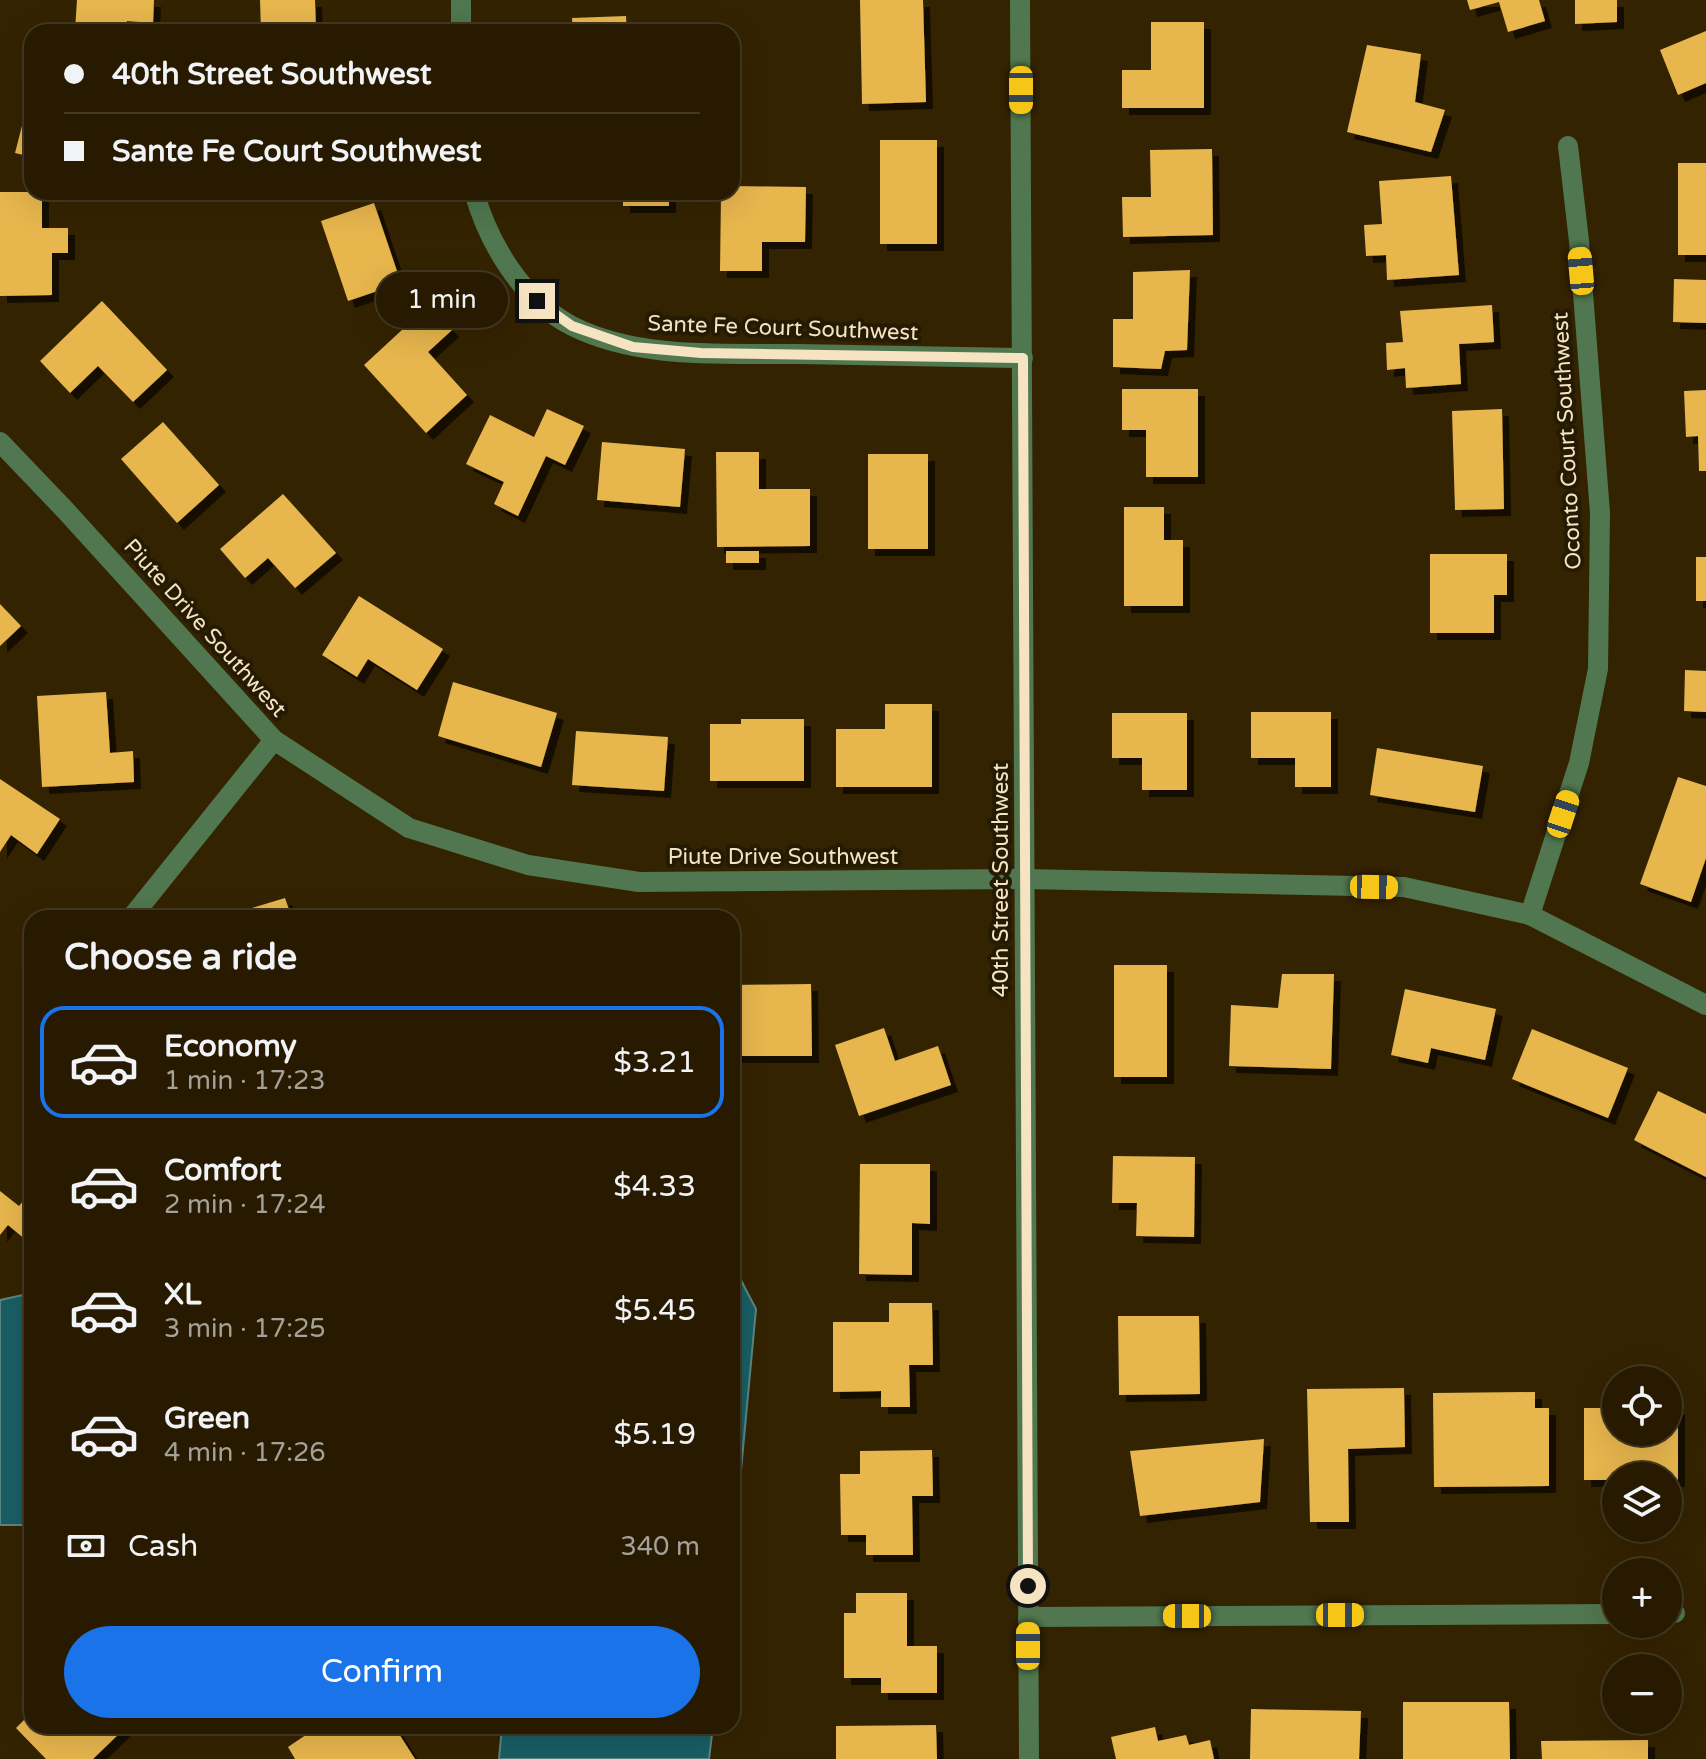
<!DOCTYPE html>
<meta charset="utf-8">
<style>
:root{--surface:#271a00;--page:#33270f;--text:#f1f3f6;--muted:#a4a199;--line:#433822;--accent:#1a73e8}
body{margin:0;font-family:"Varela Round",sans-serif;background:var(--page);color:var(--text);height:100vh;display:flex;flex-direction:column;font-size:30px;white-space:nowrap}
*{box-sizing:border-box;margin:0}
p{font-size:26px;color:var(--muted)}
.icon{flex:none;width:44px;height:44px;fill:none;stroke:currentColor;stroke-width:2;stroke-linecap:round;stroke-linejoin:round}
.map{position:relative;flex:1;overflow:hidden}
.details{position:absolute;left:24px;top:910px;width:716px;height:824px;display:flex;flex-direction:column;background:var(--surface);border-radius:24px;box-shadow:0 8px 32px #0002,0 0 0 2px var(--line)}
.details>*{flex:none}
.hud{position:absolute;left:24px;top:24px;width:716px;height:176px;border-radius:24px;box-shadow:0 8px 32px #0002,0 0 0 2px var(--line);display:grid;align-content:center;height:176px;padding:0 40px;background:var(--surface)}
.buttons{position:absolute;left:1602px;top:1366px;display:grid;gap:16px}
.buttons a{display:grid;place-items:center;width:80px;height:80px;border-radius:50%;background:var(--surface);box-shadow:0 8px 32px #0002,0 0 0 2px var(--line);font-size:40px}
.end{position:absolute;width:36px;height:36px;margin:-18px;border:10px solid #f5e3c1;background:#111;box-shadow:0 0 0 4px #111}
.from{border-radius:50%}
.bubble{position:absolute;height:56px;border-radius:28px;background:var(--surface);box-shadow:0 8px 32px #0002,0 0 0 2px var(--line);font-size:26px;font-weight:600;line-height:56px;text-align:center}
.car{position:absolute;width:24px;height:48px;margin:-24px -12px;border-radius:10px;box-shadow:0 0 6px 2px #0007;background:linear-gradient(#f5c518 24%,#345 0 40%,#f5c518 0 76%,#345 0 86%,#f5c518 0)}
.hud b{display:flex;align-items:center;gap:28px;height:76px;font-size:30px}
.hud b+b{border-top:2px solid var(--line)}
.hud i{width:20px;height:20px;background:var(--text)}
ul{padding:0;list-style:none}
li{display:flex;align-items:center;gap:24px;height:112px;margin:0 16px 12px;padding:0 24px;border:4px solid transparent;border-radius:24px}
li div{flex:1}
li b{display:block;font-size:30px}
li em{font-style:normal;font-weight:600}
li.current{border-color:var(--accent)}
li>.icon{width:72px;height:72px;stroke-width:1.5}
h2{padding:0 40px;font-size:36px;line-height:96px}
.pay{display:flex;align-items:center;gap:20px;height:88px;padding:0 40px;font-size:30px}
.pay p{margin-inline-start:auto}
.cta{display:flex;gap:16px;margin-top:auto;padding:16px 40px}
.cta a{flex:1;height:92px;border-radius:48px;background:var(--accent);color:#fff;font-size:32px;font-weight:600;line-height:92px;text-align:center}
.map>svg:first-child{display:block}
.water{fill:#195e64;stroke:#5b8680;stroke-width:2}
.building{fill:#e7b64d;filter:url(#shadow)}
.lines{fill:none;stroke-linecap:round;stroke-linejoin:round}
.minor{stroke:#50774f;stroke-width:20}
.route{stroke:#f5e3c1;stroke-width:10}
.labels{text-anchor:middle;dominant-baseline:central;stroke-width:8;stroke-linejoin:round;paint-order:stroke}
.street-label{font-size:22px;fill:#f5e3c1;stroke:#251b05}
</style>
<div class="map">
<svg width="1706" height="1759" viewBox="0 0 1706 1759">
<defs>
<filter id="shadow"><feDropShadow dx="7" dy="7" stdDeviation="0" flood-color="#0009"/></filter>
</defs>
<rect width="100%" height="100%" fill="#342300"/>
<g class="water">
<path d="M 732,1263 L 756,1309 L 732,1567 Z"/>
<path d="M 32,1293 L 32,1525 L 0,1525 L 0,1300 Z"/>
<path d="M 502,1726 L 713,1726 L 709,1759 L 499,1759 Z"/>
</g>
<g class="building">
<path d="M 77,0 L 154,0 L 153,23 L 127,21 L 126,32 L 75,30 Z"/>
<path d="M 260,0 L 315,0 L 316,32 L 261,32 Z"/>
<path d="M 860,0 L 923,0 L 926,102 L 862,104 Z"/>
<path d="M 1467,0 L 1539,0 L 1545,21 L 1508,32 L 1499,2 L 1470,10 Z"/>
<path d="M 1575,0 L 1617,0 L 1617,22 L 1575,24 Z"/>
<path d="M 626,16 L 627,32 L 573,32 L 572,18 Z"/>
<path d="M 1151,22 L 1204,22 L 1204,108 L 1122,108 L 1122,70 L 1151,70 Z"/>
<path d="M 343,28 L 343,32 L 318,32 L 318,30 Z"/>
<path d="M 1706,31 L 1706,83 L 1678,95 L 1660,50 Z"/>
<path d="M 1367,45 L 1421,54 L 1415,102 L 1445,110 L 1431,152 L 1347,132 Z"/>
<path d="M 31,91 L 32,92 L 32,157 L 15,153 Z"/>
<rect x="880" y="140" width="57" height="104"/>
<path d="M 1212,149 L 1213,235 L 1123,237 L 1122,197 L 1151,197 L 1150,150 Z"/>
<rect x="1678" y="163" width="28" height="92"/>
<path d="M 1451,176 L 1459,275 L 1387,280 L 1386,255 L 1366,256 L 1364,225 L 1382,224 L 1379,181 Z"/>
<path d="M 732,186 L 806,187 L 805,242 L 762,242 L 762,271 L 720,271 L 721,192 L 732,192 Z"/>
<path d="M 0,192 L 42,192 L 42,228 L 68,228 L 68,253 L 52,253 L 52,295 L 0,296 Z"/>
<rect x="623" y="192" width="46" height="14"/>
<path d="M 374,203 L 401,283 L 348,301 L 321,221 Z"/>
<path d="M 1190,270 L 1187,350 L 1165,351 L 1161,369 L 1113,367 L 1113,319 L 1133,319 L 1133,272 Z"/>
<path d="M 1674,279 L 1706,280 L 1706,323 L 1673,322 Z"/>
<path d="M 102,301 L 167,370 L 133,402 L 98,366 L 70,393 L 40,361 Z"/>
<path d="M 429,305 L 452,330 L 428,352 L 467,395 L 426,433 L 364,365 Z"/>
<path d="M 1492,305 L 1494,342 L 1459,344 L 1461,384 L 1406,388 L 1405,368 L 1387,370 L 1386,343 L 1403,342 L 1400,311 Z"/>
<path d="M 1122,389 L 1198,389 L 1198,477 L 1146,477 L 1146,430 L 1122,430 Z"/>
<path d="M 1706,390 L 1706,471 L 1699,471 L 1698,436 L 1686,437 L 1684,391 Z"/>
<path d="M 547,409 L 584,426 L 565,465 L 546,456 L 518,516 L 494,504 L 504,482 L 466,464 L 490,415 L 534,437 Z"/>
<path d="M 1502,409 L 1504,509 L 1455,510 L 1452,411 Z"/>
<path d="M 163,422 L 219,485 L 177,523 L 121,459 Z"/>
<path d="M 602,442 L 685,449 L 680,507 L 597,500 Z"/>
<path d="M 716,452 L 759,452 L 759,489 L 810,489 L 810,546 L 717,547 Z"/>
<rect x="868" y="454" width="60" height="95"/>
<path d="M 283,494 L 336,553 L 295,588 L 268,558 L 245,578 L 220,549 Z"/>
<path d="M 1124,507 L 1164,507 L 1164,540 L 1183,540 L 1183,606 L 1124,606 Z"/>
<rect x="726" y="551" width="33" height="12"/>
<path d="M 1430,554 L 1507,554 L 1507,595 L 1494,595 L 1494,633 L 1430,633 Z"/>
<rect x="1696" y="557" width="10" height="44"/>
<path d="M 359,596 L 443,649 L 417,690 L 368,659 L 357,677 L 322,655 Z"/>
<path d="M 0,604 L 21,626 L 0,646 Z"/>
<path d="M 1685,670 L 1706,671 L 1706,712 L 1684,711 Z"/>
<path d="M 453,682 L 557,713 L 541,767 L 438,736 Z"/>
<path d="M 106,692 L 110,753 L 133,751 L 134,782 L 42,787 L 37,696 Z"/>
<path d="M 885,704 L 932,704 L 932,787 L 836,787 L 836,729 L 885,729 Z"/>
<path d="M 1251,712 L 1331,712 L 1331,787 L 1295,787 L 1295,758 L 1251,758 Z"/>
<path d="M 1112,713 L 1187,713 L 1187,790 L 1142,790 L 1142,758 L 1112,758 Z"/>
<path d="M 741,719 L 804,719 L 804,781 L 710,781 L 710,724 L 741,724 Z"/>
<path d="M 576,731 L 668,737 L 664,791 L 572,785 Z"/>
<path d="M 1377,748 L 1483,766 L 1475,812 L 1370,795 Z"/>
<path d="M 1678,777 L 1706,786 L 1706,858 L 1691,902 L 1640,884 Z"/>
<path d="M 0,779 L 60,819 L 37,854 L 11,835 L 0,852 Z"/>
<path d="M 285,898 L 292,918 L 256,918 L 252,908 Z"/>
<path d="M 353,910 L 356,918 L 331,918 L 331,917 Z"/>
<rect x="1114" y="965" width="53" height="112"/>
<path d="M 1282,974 L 1334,974 L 1331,1069 L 1229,1066 L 1231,1005 L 1278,1008 Z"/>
<path d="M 811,984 L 812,1056 L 732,1056 L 732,985 Z"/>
<path d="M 1405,989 L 1496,1009 L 1485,1060 L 1431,1048 L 1428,1063 L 1391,1055 Z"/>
<path d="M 884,1028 L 895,1061 L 938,1046 L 951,1085 L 859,1116 L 835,1045 Z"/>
<path d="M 1532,1029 L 1628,1068 L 1608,1118 L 1512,1079 Z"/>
<path d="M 1658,1091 L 1706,1114 L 1706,1177 L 1634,1140 Z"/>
<path d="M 1113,1156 L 1195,1157 L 1194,1237 L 1136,1236 L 1137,1203 L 1112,1203 Z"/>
<path d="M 860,1164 L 930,1164 L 930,1224 L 912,1223 L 912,1275 L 859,1274 Z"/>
<path d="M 32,1190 L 32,1245 L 8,1225 L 0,1235 L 0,1191 L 19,1206 Z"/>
<path d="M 889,1303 L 932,1303 L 933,1365 L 909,1365 L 910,1407 L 881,1407 L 881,1391 L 833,1392 L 833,1322 L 889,1322 Z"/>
<path d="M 1118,1316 L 1199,1316 L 1200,1394 L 1119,1395 Z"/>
<path d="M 1404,1388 L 1405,1447 L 1348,1449 L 1349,1522 L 1310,1522 L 1307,1389 Z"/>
<path d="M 1535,1392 L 1535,1408 L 1549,1408 L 1549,1486 L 1434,1487 L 1433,1393 Z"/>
<path d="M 1584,1408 L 1616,1408 L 1616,1432 L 1668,1432 L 1668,1408 L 1678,1408 L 1678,1480 L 1668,1480 L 1668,1476 L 1616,1476 L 1616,1480 L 1584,1480 Z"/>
<path d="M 1264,1439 L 1260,1502 L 1140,1516 L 1130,1451 Z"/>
<path d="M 932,1450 L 933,1496 L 912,1496 L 913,1555 L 866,1555 L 866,1535 L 841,1535 L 840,1474 L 860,1474 L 860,1451 Z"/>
<path d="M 856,1593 L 907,1593 L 907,1646 L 937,1646 L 937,1693 L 881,1693 L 881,1678 L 844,1678 L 844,1613 L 856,1613 Z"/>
<path d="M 1403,1702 L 1509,1702 L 1510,1759 L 1403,1759 Z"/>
<path d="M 1251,1709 L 1361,1711 L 1359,1759 L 1250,1759 Z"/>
<path d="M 32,1712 L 32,1726 L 127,1726 L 93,1759 L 46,1759 L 16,1728 Z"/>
<path d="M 936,1725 L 937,1759 L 836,1759 L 836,1726 Z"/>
<path d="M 319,1726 L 394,1726 L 415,1759 L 295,1759 L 288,1747 Z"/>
<path d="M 1155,1727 L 1158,1741 L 1186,1735 L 1189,1745 L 1210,1740 L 1214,1759 L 1116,1759 L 1111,1737 Z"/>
<path d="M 1648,1740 L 1648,1759 L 1542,1759 L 1541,1741 Z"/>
</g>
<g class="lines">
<g class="minor">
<path d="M 461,0 L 461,32"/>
<path d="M 1020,0 L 1029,1759"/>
<path d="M 474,192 C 489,244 522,300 572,326 C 640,360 724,353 799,354 C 873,356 948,357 1023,358"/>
<path d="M 0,442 L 66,511 L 274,740 L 409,828 L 528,865 L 639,882 L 1025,879 L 1404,887 L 1530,915 L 1706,1005"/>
<path d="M 1530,915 L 1579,763 L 1598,669 L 1600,513 L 1579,241 L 1568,146"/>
<path d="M 131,918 L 274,740"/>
<path d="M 1668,1613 L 1675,1613"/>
<path d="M 1028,1617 L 1616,1614"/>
</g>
</g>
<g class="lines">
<path class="route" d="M 537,301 L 572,326 L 633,347 L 701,353 L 1023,358 L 1028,1586"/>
</g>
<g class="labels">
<g class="street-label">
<text transform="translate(783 328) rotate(2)">Sante Fe Court Southwest</text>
<text transform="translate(1567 441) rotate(-93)">Oconto Court Southwest</text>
<text transform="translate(205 628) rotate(48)">Piute Drive Southwest</text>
<text x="783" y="857">Piute Drive Southwest</text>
<text transform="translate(1001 880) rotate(-90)">40th Street Southwest</text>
</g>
</g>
</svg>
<div class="buttons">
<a><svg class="icon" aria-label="locate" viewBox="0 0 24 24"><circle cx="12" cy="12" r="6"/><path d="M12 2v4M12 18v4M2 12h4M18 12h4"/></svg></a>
<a><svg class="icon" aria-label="layers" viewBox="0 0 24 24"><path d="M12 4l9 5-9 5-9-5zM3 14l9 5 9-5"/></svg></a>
<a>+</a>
<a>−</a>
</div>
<i class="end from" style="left:1028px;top:1586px"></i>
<i class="end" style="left:537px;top:301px"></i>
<div class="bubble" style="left:376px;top:272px;width:132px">1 min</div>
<i class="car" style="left:1021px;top:90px;rotate:180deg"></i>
<i class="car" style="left:1581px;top:271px;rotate:355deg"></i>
<i class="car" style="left:1563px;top:814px;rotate:18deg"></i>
<i class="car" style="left:1374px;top:887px;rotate:91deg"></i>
<i class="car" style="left:1340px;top:1615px;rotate:90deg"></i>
<i class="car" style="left:1187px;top:1616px;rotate:270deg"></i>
<i class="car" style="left:1028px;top:1646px;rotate:0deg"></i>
<div class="hud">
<b><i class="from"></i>40th Street Southwest</b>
<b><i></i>Sante Fe Court Southwest</b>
</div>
<section class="details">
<h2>Choose a ride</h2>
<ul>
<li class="current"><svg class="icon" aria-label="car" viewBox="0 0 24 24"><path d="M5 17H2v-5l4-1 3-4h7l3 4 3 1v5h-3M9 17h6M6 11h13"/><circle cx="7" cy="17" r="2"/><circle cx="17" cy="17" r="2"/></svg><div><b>Economy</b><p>1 min · 17:23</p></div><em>$3.21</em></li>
<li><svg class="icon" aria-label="car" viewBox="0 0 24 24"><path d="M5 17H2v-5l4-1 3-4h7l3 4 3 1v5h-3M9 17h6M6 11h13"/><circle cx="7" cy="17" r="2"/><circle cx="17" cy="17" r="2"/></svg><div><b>Comfort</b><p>2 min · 17:24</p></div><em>$4.33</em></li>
<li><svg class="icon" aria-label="car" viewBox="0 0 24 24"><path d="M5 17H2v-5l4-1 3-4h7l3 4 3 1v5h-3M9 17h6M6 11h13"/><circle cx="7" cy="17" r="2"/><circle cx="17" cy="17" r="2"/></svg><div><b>XL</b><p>3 min · 17:25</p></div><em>$5.45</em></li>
<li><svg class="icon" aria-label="car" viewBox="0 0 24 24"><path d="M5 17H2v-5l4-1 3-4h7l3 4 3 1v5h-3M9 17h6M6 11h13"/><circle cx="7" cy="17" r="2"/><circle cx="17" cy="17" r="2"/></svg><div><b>Green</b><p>4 min · 17:26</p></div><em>$5.19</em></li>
</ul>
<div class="pay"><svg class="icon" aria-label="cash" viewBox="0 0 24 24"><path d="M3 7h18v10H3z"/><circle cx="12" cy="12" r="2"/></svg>Cash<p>340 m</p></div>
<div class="cta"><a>Confirm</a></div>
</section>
</div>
